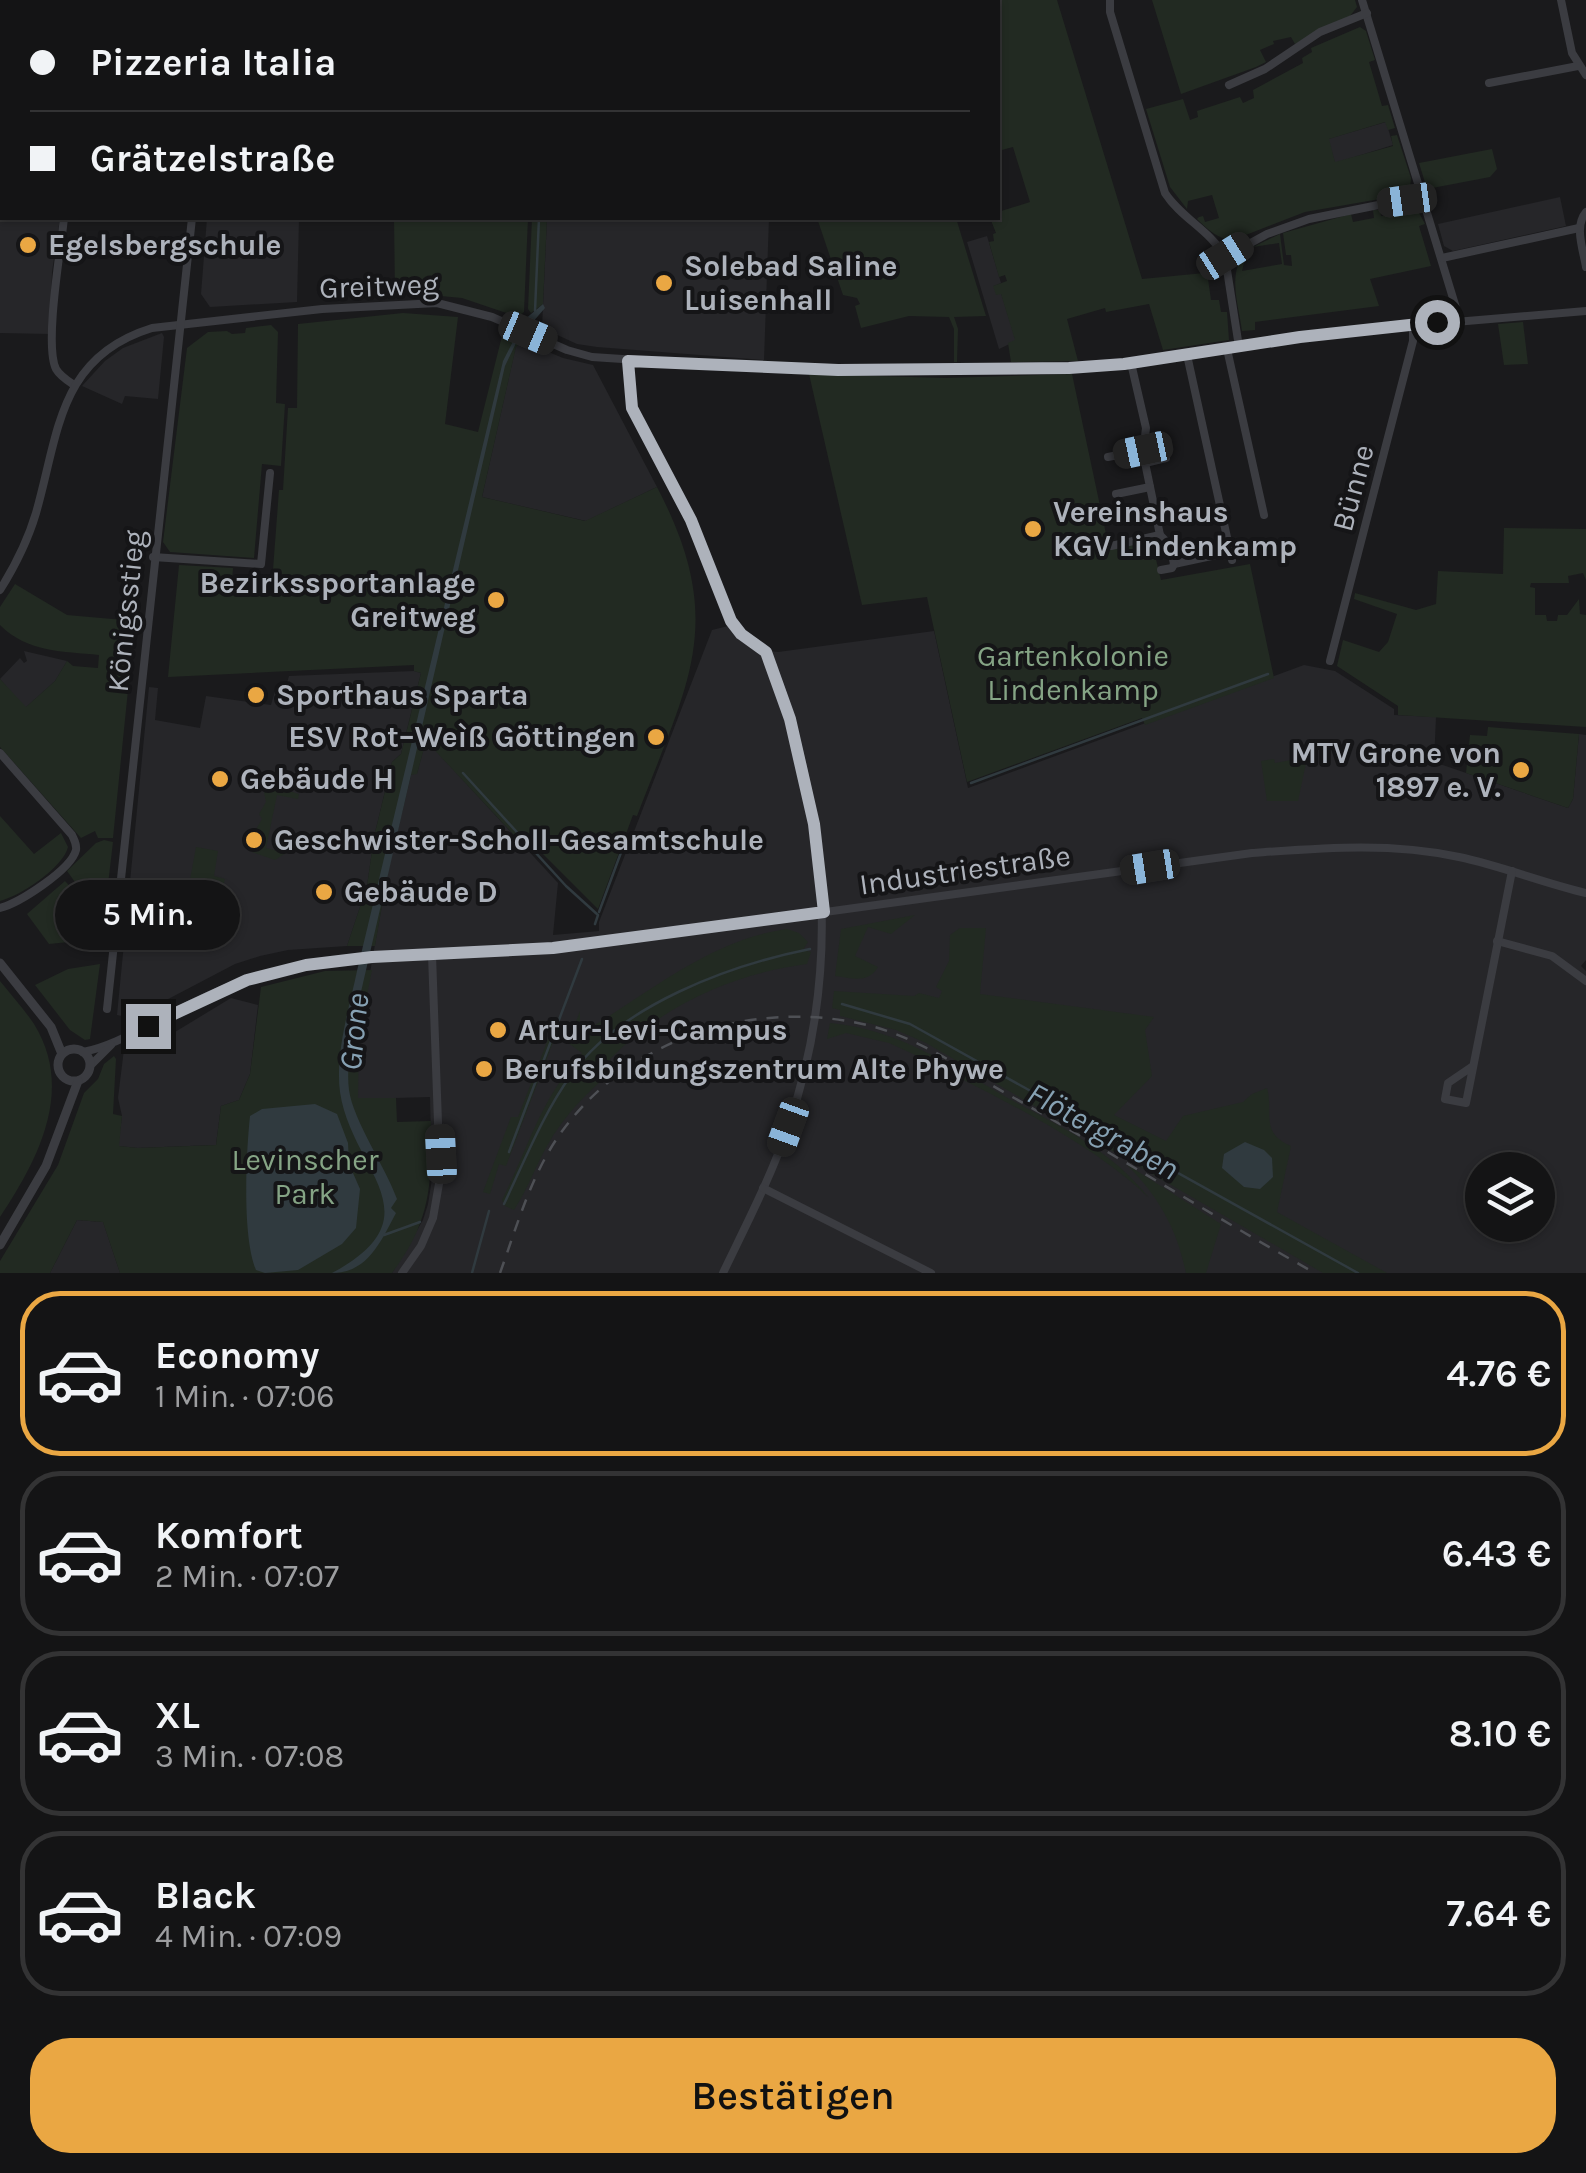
<!DOCTYPE html>
<html lang="de">
<meta charset="utf-8">
<style>
:root{--surface:#141415;--page:#212122;--text:#f1f3f6;--muted:#9d9ea0;--line:#333334;--accent:#eaa743}
body{margin:0;font-family:Karla,sans-serif;background:var(--page);color:var(--text);height:100vh;display:flex;flex-direction:column;font-size:38px;white-space:nowrap}
*{box-sizing:border-box;margin:0}
p{font-size:32px;color:var(--muted)}
.icon{flex:none;width:55px;height:55px;fill:none;stroke:currentColor;stroke-width:2;stroke-linecap:round;stroke-linejoin:round}
.map{position:relative;height:1273px;overflow:hidden}
.details{display:flex;flex-direction:column;background:var(--surface);flex:1}
.details>*{flex:none}
.guide{position:absolute;left:0px;top:0px;width:1000px;height:220px;box-shadow:0 2px 8px #0004,0 0 0 2px var(--line);display:grid;align-content:center;height:220px;padding:0 30px;background:var(--surface)}
.tools{position:absolute;left:1465px;top:1152px;display:grid;gap:20px}
.tools a{display:grid;place-items:center;width:90px;height:90px;border-radius:50%;background:var(--surface);box-shadow:0 2px 8px #0004,0 0 0 2px var(--line);font-size:50px}
.end{position:absolute;width:45px;height:45px;margin:-22px;border:12px solid #adb2bb;background:#111;box-shadow:0 0 0 5px #111}
.from{border-radius:50%}
.bubble{position:absolute;height:70px;border-radius:35px;background:var(--surface);box-shadow:0 2px 8px #0004,0 0 0 2px var(--line);font-size:32px;font-weight:600;line-height:70px;text-align:center}
.car{position:absolute;width:30px;height:60px;margin:-30px -15px;border-radius:12px;box-shadow:0 0 8px 2px #0007;background:linear-gradient(#222 24%,#8ab4d8 0 40%,#222 0 76%,#8ab4d8 0 86%,#222 0)}
.guide b{display:flex;align-items:center;gap:35px;height:95px;font-size:38px}
.guide b+b{border-top:2px solid var(--line)}
.guide i{width:25px;height:25px;background:var(--text)}
ul{padding:18px 0 0;list-style:none}
li{display:flex;align-items:center;gap:30px;height:165px;margin:0 20px 15px;padding:0 10px;border:5px solid var(--line);border-radius:40px}
li div{flex:1}
li b{display:block;font-size:38px}
li em{font-style:normal;font-weight:600}
li.selected{border-color:var(--accent)}
li>.icon{width:90px;height:90px;stroke-width:1.5}
.action{display:flex;gap:20px;margin-top:auto;padding:20px 30px}
.action a{flex:1;height:115px;border-radius:40px;background:var(--accent);color:#111;font-size:40px;font-weight:600;line-height:115px;text-align:center}
.map>svg:first-child{display:block}
.built{fill:#262629;fill-rule:evenodd}
.green{fill:#222a22}
.water{fill:#303a3f}
.lines{fill:none;stroke-linecap:round;stroke-linejoin:round}
.stream{stroke:#303a3f;stroke-width:2.5}
.minor{stroke:#3b3c41;stroke-width:8}
.tertiary{stroke:#3b3c41;stroke-width:9}
.rail{stroke:#4e5055;stroke-width:2.5;stroke-dasharray:12 10;stroke-linecap:butt}
.route{stroke:#adb2bb;stroke-width:12}
.poi-dot{fill:#eaa743;stroke:#151517;stroke-width:4}
.labels{text-anchor:middle;dominant-baseline:central;stroke-width:8;stroke-linejoin:round;paint-order:stroke}
.poi-label{font-size:30px;font-weight:bold;fill:#adb2bb;stroke:#151517;text-anchor:start}
.street-label{font-size:30px;fill:#adb2bb;stroke:#151517}
.park-label{font-size:30px;fill:#85a485;stroke:#151517}
.water-label{font-size:32px;font-style:italic;fill:#86a1b3;stroke:#151517}
</style>
<div class="map">
<svg width="1586" height="1273" viewBox="0 0 1586 1273">
<rect width="100%" height="100%" fill="#1a1a1c"/>
<g class="built">
<path d="M 370,0 L 910,0 L 911,2 L 370,2 Z"/>
<path d="M 1386,122 L 1393,145 L 1335,163 L 1328,139 Z"/>
<path d="M 1560,197 L 1566,226 L 1453,251 L 1444,246 L 1438,224 Z"/>
<path d="M 0,209 L 2,218 L 60,218 L 52,272 L 50,334 L 0,333 Z"/>
<path d="M 207,218 L 299,218 L 297,302 L 210,307 L 201,294 Z"/>
<path d="M 547,218 L 769,218 L 764,360 L 597,347 L 577,344 L 542,328 Z"/>
<path d="M 987,236 L 1001,283 L 994,286 L 1001,293 L 1016,341 L 999,349 L 967,242 Z"/>
<path d="M 162,333 L 164,337 L 158,399 L 125,396 L 122,404 L 82,386 L 105,361 L 123,348 Z"/>
<path d="M 522,341 L 563,358 L 593,365 L 657,487 L 586,521 L 482,497 L 516,346 Z"/>
<path d="M 728,626 L 753,649 L 778,652 L 934,631 L 968,788 L 1304,665 L 1335,671 L 1394,709 L 1394,715 L 1436,717 L 1434,762 L 1568,808 L 1573,799 L 1579,734 L 1586,735 L 1586,960 L 1581,966 L 1586,971 L 1586,1273 L 392,1273 L 423,1220 L 428,1204 L 432,1179 L 430,1097 L 358,1099 L 356,1069 L 359,1035 L 388,871 L 411,774 L 417,773 L 426,740 L 558,883 L 553,935 L 599,931 L 599,922 L 712,630 ZM 1482,1170 L 1538,1170 L 1538,1225 L 1482,1225 Z"/>
<path d="M 24,651 L 67,661 L 55,681 L 25,708 L 0,679 L 20,658 L 24,663 L 27,661 Z"/>
<path d="M 414,671 L 421,673 L 401,754 L 392,762 L 374,837 L 367,886 L 347,946 L 288,950 L 260,956 L 235,964 L 132,1018 L 117,1015 L 149,687 L 158,688 L 155,720 L 200,728 L 206,696 L 271,705 L 275,691 L 284,693 L 289,676 Z"/>
<path d="M 231,998 L 258,1005 L 250,1074 L 239,1100 L 221,1106 L 216,1145 L 138,1148 L 118,1146 L 122,1116 L 118,1098 L 124,1049 L 134,1049 L 175,1032 Z"/>
<path d="M 77,1220 L 103,1222 L 120,1273 L 50,1273 Z"/>
</g>
<g class="green">
<path d="M 910,0 L 1057,0 L 1142,279 L 1215,272 L 1216,278 L 1208,279 L 1211,300 L 1219,300 L 1221,312 L 1227,312 L 1229,340 L 1163,350 L 1149,304 L 1106,312 L 1105,308 L 1067,319 L 1078,361 L 1011,362 L 1008,343 L 1015,340 L 1001,294 L 996,295 L 993,286 L 1007,281 L 1005,275 L 999,277 L 989,242 L 994,241 L 993,234 L 996,233 L 990,218 L 998,218 L 998,212 L 1030,202 L 1013,147 L 998,151 L 998,2 Z"/>
<path d="M 1152,0 L 1355,0 L 1357,7 L 1350,16 L 1295,44 L 1291,37 L 1273,41 L 1274,44 L 1260,50 L 1266,62 L 1256,67 L 1181,94 Z"/>
<path d="M 1360,27 L 1366,31 L 1375,60 L 1369,62 L 1382,106 L 1388,105 L 1395,128 L 1388,130 L 1385,122 L 1329,139 L 1335,162 L 1393,146 L 1391,136 L 1397,135 L 1411,178 L 1410,190 L 1403,195 L 1305,212 L 1233,240 C 1219,240 1207,229 1197,219 L 1199,217 L 1203,216 L 1205,222 L 1219,218 L 1212,195 L 1188,201 L 1187,209 L 1170,187 L 1146,109 L 1183,99 L 1190,120 L 1198,117 L 1197,111 L 1240,97 L 1243,103 L 1254,98 L 1253,90 L 1303,63 L 1302,58 L 1312,52 L 1311,48 Z"/>
<path d="M 1492,149 L 1497,169 L 1490,177 L 1427,189 L 1419,163 Z"/>
<path d="M 1408,207 L 1418,211 L 1425,224 L 1419,226 L 1431,266 L 1370,279 L 1379,306 L 1255,322 L 1255,330 L 1242,331 C 1239,305 1226,272 1247,251 L 1242,271 L 1282,264 L 1279,243 L 1253,247 L 1280,234 L 1284,265 L 1292,266 L 1291,255 L 1286,255 L 1283,233 L 1351,214 L 1353,222 L 1374,218 L 1373,210 L 1380,210 L 1381,216 L 1393,215 L 1393,208 Z"/>
<path d="M 394,218 L 528,218 L 524,312 L 518,317 L 462,298 L 419,294 L 411,284 L 404,285 L 398,294 L 395,294 Z"/>
<path d="M 532,218 L 547,218 L 543,304 L 531,313 L 528,309 Z"/>
<path d="M 817,218 L 956,218 L 986,316 L 954,317 L 958,329 L 957,362 L 954,362 L 954,329 L 949,317 L 909,316 L 861,328 L 855,306 L 860,304 L 857,298 L 843,295 Z"/>
<path d="M 403,313 L 458,317 L 445,424 L 478,432 L 503,332 L 522,341 L 516,347 L 482,497 L 585,521 L 657,487 C 729,624 687,684 637,816 L 633,815 L 598,909 L 531,842 L 528,850 L 426,741 L 417,774 L 411,775 L 388,871 L 375,946 L 347,946 L 367,886 L 374,837 L 392,762 L 401,754 L 421,673 L 414,671 L 414,665 L 168,677 L 179,565 L 233,568 L 231,593 L 271,596 L 279,490 L 283,490 L 288,408 L 297,408 L 298,324 Z"/>
<path d="M 1523,322 L 1528,364 L 1504,365 L 1498,324 Z"/>
<path d="M 271,325 L 278,332 L 276,403 L 285,404 L 281,466 L 262,464 L 254,558 L 170,552 L 163,542 L 187,348 L 208,332 L 227,331 L 232,334 L 245,333 L 246,328 Z"/>
<path d="M 809,374 L 945,378 L 1072,374 L 1109,548 L 1151,539 L 1161,580 L 1250,564 L 1274,678 L 1145,725 L 1142,718 L 967,782 L 927,597 L 862,605 Z"/>
<path d="M 1504,528 L 1586,529 L 1586,580 L 1583,573 L 1568,576 L 1569,583 L 1531,583 L 1530,587 L 1535,588 L 1535,615 L 1546,615 L 1547,621 L 1557,621 L 1558,615 L 1567,615 L 1579,599 L 1580,614 L 1586,615 L 1586,727 L 1398,715 L 1398,706 L 1337,666 L 1343,640 L 1379,652 L 1388,642 L 1397,614 L 1354,599 L 1355,593 L 1416,610 L 1436,604 L 1438,571 L 1503,574 Z"/>
<path d="M 15,584 L 67,615 L 135,621 L 113,838 L 98,838 L 95,831 L 81,838 L 0,747 L 0,679 L 26,707 L 55,681 L 67,661 L 73,666 L 98,668 L 99,655 C 63,651 28,653 0,625 L 0,607 Z"/>
<path d="M 1488,727 L 1579,734 L 1573,799 L 1568,808 L 1466,773 L 1470,735 L 1487,736 Z"/>
<path d="M 1274,759 L 1275,763 L 1291,760 L 1306,763 L 1298,801 L 1267,801 L 1261,761 Z"/>
<path d="M 274,786 L 299,794 L 298,799 L 277,795 L 266,848 L 286,853 L 275,860 L 252,852 L 251,843 L 258,840 L 255,831 L 262,819 L 259,814 L 266,802 L 264,792 Z"/>
<path d="M 0,816 L 34,854 L 61,833 L 68,847 C 63,868 20,896 0,901 Z"/>
<path d="M 104,840 L 113,842 L 107,893 L 80,889 L 67,871 L 96,843 Z"/>
<path d="M 196,847 L 218,851 L 214,876 L 225,879 L 221,896 L 210,894 L 204,928 L 182,923 Z"/>
<path d="M 65,881 L 74,891 L 69,942 L 49,944 L 27,914 Z"/>
<path d="M 915,915 L 891,934 L 868,927 L 855,956 L 878,967 C 868,984 852,978 835,976 L 841,929 Z"/>
<path d="M 960,928 L 986,928 L 980,994 L 1154,1017 L 1145,1030 L 1152,1076 L 1114,1115 L 1166,1141 L 1183,1116 L 1243,1102 L 1252,1094 L 1267,1088 C 1274,1113 1259,1132 1291,1146 L 1277,1212 L 1387,1273 L 1323,1273 L 926,1043 L 896,1030 L 840,1016 L 840,1010 L 832,1008 L 834,991 L 914,996 L 919,993 L 939,998 L 942,991 L 936,987 L 949,961 L 950,935 Z"/>
<path d="M 787,929 L 799,933 L 808,942 L 803,950 L 811,952 L 807,964 C 732,974 664,1005 610,1059 L 614,1069 C 588,1092 564,1115 547,1146 C 535,1167 528,1189 514,1210 L 505,1206 L 502,1200 C 530,1144 539,1102 582,1053 L 568,1043 L 580,1011 L 580,1029 L 585,1031 C 651,992 710,940 787,929 Z"/>
<path d="M 100,964 L 90,1039 L 85,1040 L 70,1030 L 35,985 L 68,969 Z"/>
<path d="M 372,970 L 359,1035 L 358,1098 L 396,1098 L 397,1122 L 431,1121 C 432,1184 431,1221 392,1273 L 120,1273 L 103,1222 L 77,1220 L 50,1273 L 0,1273 L 0,1261 L 58,1165 L 84,1093 L 98,1079 L 104,1064 L 114,1056 L 116,1059 L 113,1114 L 122,1116 L 119,1146 L 138,1148 L 216,1145 L 221,1106 L 239,1100 L 250,1074 L 261,987 L 325,971 Z"/>
<path d="M 0,981 C 11,995 24,1009 34,1024 C 75,1090 38,1160 0,1217 Z"/>
<path d="M 557,1016 L 558,1029 L 506,1166 L 499,1164 L 490,1194 L 483,1192 L 511,1117 L 518,1117 Z"/>
<path d="M 830,1023 C 897,1029 949,1064 1006,1097 C 1059,1126 1111,1149 1149,1198 C 1090,1140 986,1092 911,1053 L 889,1043 L 846,1033 L 827,1039 Z"/>
<path d="M 1126,1164 L 1221,1224 L 1206,1273 L 1186,1273 C 1177,1229 1158,1195 1126,1164 Z"/>
</g>
<g class="water">
<path d="M 543,304 L 545,308 L 518,339 L 505,366 L 355,1018 C 352,1042 346,1066 349,1090 C 353,1120 385,1166 397,1199 L 391,1208 L 396,1213 C 381,1241 368,1273 332,1273 C 439,1215 351,1170 340,1092 C 335,1053 349,1009 357,971 L 503,361 L 524,320 Z"/>
<path d="M 315,1104 L 337,1114 L 348,1143 L 349,1164 L 360,1189 L 356,1228 L 342,1244 L 298,1270 L 265,1273 L 256,1270 C 242,1237 246,1154 250,1116 L 262,1109 Z"/>
<path d="M 1245,1142 L 1264,1150 L 1272,1158 L 1273,1177 L 1260,1189 L 1244,1187 L 1222,1168 L 1224,1154 Z"/>
</g>
<g class="lines">
<g class="stream">
<path d="M 535,311 L 539,218"/>
<path d="M 463,773 L 566,886 L 598,915 L 595,924"/>
<path d="M 971,783 L 1268,674"/>
<path d="M 599,912 L 626,839"/>
<path d="M 842,1004 L 910,1024 L 1358,1273"/>
<path d="M 509,1152 L 582,959"/>
<path d="M 504,1204 C 525,1160 543,1114 571,1075 C 620,1005 730,965 810,949"/>
<path d="M 384,1235 L 420,1222"/>
<path d="M 472,1273 L 489,1211"/>
</g>
<g class="minor">
<path d="M 44,0 L 44,2"/>
<path d="M 195,0 L 195,2"/>
<path d="M 591,0 L 592,2"/>
<path d="M 1110,0 L 1110,12 L 1165,193 C 1181,218 1211,231 1225,257 L 1239,347"/>
<path d="M 1362,0 L 1460,321"/>
<path d="M 1561,0 L 1572,53 L 1586,75"/>
<path d="M 692,2 L 704,0"/>
<path d="M 0,69 L 2,69"/>
<path d="M 1489,83 L 1578,66"/>
<path d="M 1229,85 L 1265,69 L 1320,32 L 1367,13"/>
<path d="M 1586,212 C 1574,226 1583,249 1586,267"/>
<path d="M 64,218 C 61,248 44,345 56,369 C 60,376 68,381 74,385"/>
<path d="M 1225,257 L 1267,234 L 1309,219 L 1423,196"/>
<path d="M 1442,258 L 1579,228"/>
<path d="M 1227,349 L 1264,515"/>
<path d="M 1187,355 L 1232,560"/>
<path d="M 628,361 L 632,408 L 691,519 L 731,621 C 740,636 762,643 768,657 C 786,695 797,740 806,781 C 831,897 827,1014 788,1127 C 771,1177 746,1225 723,1273"/>
<path d="M 1131,363 L 1146,428 L 1143,453 L 1160,535 L 1170,545 L 1174,564 L 1216,555"/>
<path d="M 1108,457 L 1143,450"/>
<path d="M 1145,463 L 1166,458"/>
<path d="M 1116,494 L 1150,487"/>
<path d="M 1111,546 L 1160,535"/>
<path d="M 153,557 L 261,564 L 270,473"/>
<path d="M 1161,570 L 1172,568 L 1174,564"/>
<path d="M 0,590 C 15,566 28,540 36,513 C 59,433 58,357 152,328 L 322,309 L 437,303 L 492,317 L 567,350 L 592,357 L 714,365 L 947,371 L 1124,364 L 1349,331 L 1586,311"/>
<path d="M 1330,661 L 1413,341 L 1413,325"/>
<path d="M 0,753 L 72,835 C 74,840 77,844 76,850 C 71,870 19,903 0,908"/>
<path d="M 1497,941 L 1552,956 L 1586,981"/>
<path d="M 107,1009 L 192,218"/>
<path d="M 83,1052 C 110,1047 135,1032 160,1019 C 196,1001 234,982 273,972 C 372,946 491,956 594,944 L 1252,853 C 1322,848 1390,842 1459,857 C 1502,866 1543,883 1586,893"/>
<path d="M 90,1066 L 111,1045"/>
<path d="M 1473,1066 L 1448,1083 L 1445,1099 L 1466,1103 L 1512,871"/>
<path d="M 763,1188 L 931,1273"/>
<path d="M 402,1273 L 421,1246 L 433,1218 L 440,1178 L 432,955"/>
</g>
<g class="tertiary">
<path d="M 0,963 L 51,1027 L 62,1054"/>
<circle cx="74" cy="1065" r="16"/>
<path d="M 0,1245 L 46,1166 L 78,1081"/>
</g>
<path class="rail" d="M 500,1273 C 517,1226 531,1175 560,1134 C 629,1037 756,997 871,1026 C 920,1039 963,1069 1007,1094 C 1111,1152 1211,1215 1315,1273"/>
</g>
<g class="lines">
<path class="route" d="M 148,1026 L 247,980 L 306,965 L 372,957 L 553,948 L 824,912 L 814,824 L 790,719 L 766,652 L 741,634 L 731,621 L 691,520 L 632,408 L 628,361 L 838,370 L 1069,368 L 1124,364 L 1300,337 L 1437,322"/>
</g>
<g class="poi-dot">
<circle cx="28" cy="245" r="10"/>
<circle cx="664" cy="283" r="10"/>
<circle cx="1033" cy="529" r="10"/>
<circle cx="496" cy="600" r="10"/>
<circle cx="256" cy="695" r="10"/>
<circle cx="656" cy="737" r="10"/>
<circle cx="1521" cy="770" r="10"/>
<circle cx="220" cy="779" r="10"/>
<circle cx="254" cy="840" r="10"/>
<circle cx="324" cy="892" r="10"/>
<circle cx="498" cy="1030" r="10"/>
<circle cx="484" cy="1069" r="10"/>
</g>
<g class="labels">
<g class="poi-label">
<text x="48" y="245">Egelsbergschule</text>
<text x="684" y="266">Solebad Saline<tspan x="684" dy="34">Luisenhall</tspan></text>
<text x="1053" y="512">Vereinshaus<tspan x="1053" dy="34">KGV Lindenkamp</tspan></text>
<text x="476" y="583" text-anchor="end">Bezirkssportanlage<tspan x="476" dy="34">Greitweg</tspan></text>
<text x="276" y="695">Sporthaus Sparta</text>
<text x="636" y="737" text-anchor="end">ESV Rot–Weìß Göttingen</text>
<text x="1501" y="753" text-anchor="end">MTV Grone von<tspan x="1501" dy="34">1897 e. V.</tspan></text>
<text x="240" y="779">Gebäude H</text>
<text x="274" y="840">Geschwister-Scholl-Gesamtschule</text>
<text x="344" y="892">Gebäude D</text>
<text x="518" y="1030">Artur-Levi-Campus</text>
<text x="504" y="1069">Berufsbildungszentrum Alte Phywe</text>
</g>
<g class="street-label">
<text transform="translate(379 286) rotate(-2)">Greitweg</text>
<text transform="translate(1353 488) rotate(-75)">Bünne</text>
<text transform="translate(126 611) rotate(-84)">Königsstieg</text>
<text transform="translate(965 870) rotate(-8)">Industriestraße</text>
</g>
<g class="park-label">
<text x="1073" y="656">Gartenkolonie<tspan x="1073" dy="34">Lindenkamp</tspan></text>
<text x="305" y="1160">Levinscher<tspan x="305" dy="34">Park</tspan></text>
</g>
<g class="water-label">
<text transform="translate(354 1032) rotate(-84)">Grone</text>
<text transform="translate(1103 1131) rotate(29)">Flötergraben</text>
</g>
</g>
</svg>
<div class="tools">
<a><svg class="icon" aria-label="layers" viewBox="0 0 24 24"><path d="M12 4l9 5-9 5-9-5zM3 14l9 5 9-5"/></svg></a>
</div>
<i class="end from" style="left:1437px;top:322px"></i>
<i class="end" style="left:148px;top:1026px"></i>
<div class="bubble" style="left:55px;top:880px;width:185px">5 Min.</div>
<i class="car" style="left:1407px;top:200px;rotate:262deg"></i>
<i class="car" style="left:1225px;top:256px;rotate:58deg"></i>
<i class="car" style="left:528px;top:333px;rotate:113deg"></i>
<i class="car" style="left:1143px;top:450px;rotate:258deg"></i>
<i class="car" style="left:1150px;top:867px;rotate:261deg"></i>
<i class="car" style="left:788px;top:1127px;rotate:200deg"></i>
<i class="car" style="left:441px;top:1154px;rotate:357deg"></i>
<div class="guide">
<b><i class="from"></i>Pizzeria Italia</b>
<b><i></i>Grätzelstraße</b>
</div>
</div>
<section class="details">
<ul>
<li class="selected"><svg class="icon" aria-label="car" viewBox="0 0 24 24"><path d="M5 17H2v-5l4-1 3-4h7l3 4 3 1v5h-3M9 17h6M6 11h13"/><circle cx="7" cy="17" r="2"/><circle cx="17" cy="17" r="2"/></svg><div><b>Economy</b><p>1 Min. · 07:06</p></div><em>4.76 €</em></li>
<li><svg class="icon" aria-label="car" viewBox="0 0 24 24"><path d="M5 17H2v-5l4-1 3-4h7l3 4 3 1v5h-3M9 17h6M6 11h13"/><circle cx="7" cy="17" r="2"/><circle cx="17" cy="17" r="2"/></svg><div><b>Komfort</b><p>2 Min. · 07:07</p></div><em>6.43 €</em></li>
<li><svg class="icon" aria-label="car" viewBox="0 0 24 24"><path d="M5 17H2v-5l4-1 3-4h7l3 4 3 1v5h-3M9 17h6M6 11h13"/><circle cx="7" cy="17" r="2"/><circle cx="17" cy="17" r="2"/></svg><div><b>XL</b><p>3 Min. · 07:08</p></div><em>8.10 €</em></li>
<li><svg class="icon" aria-label="car" viewBox="0 0 24 24"><path d="M5 17H2v-5l4-1 3-4h7l3 4 3 1v5h-3M9 17h6M6 11h13"/><circle cx="7" cy="17" r="2"/><circle cx="17" cy="17" r="2"/></svg><div><b>Black</b><p>4 Min. · 07:09</p></div><em>7.64 €</em></li>
</ul>
<div class="action"><a>Bestätigen</a></div>
</section>
